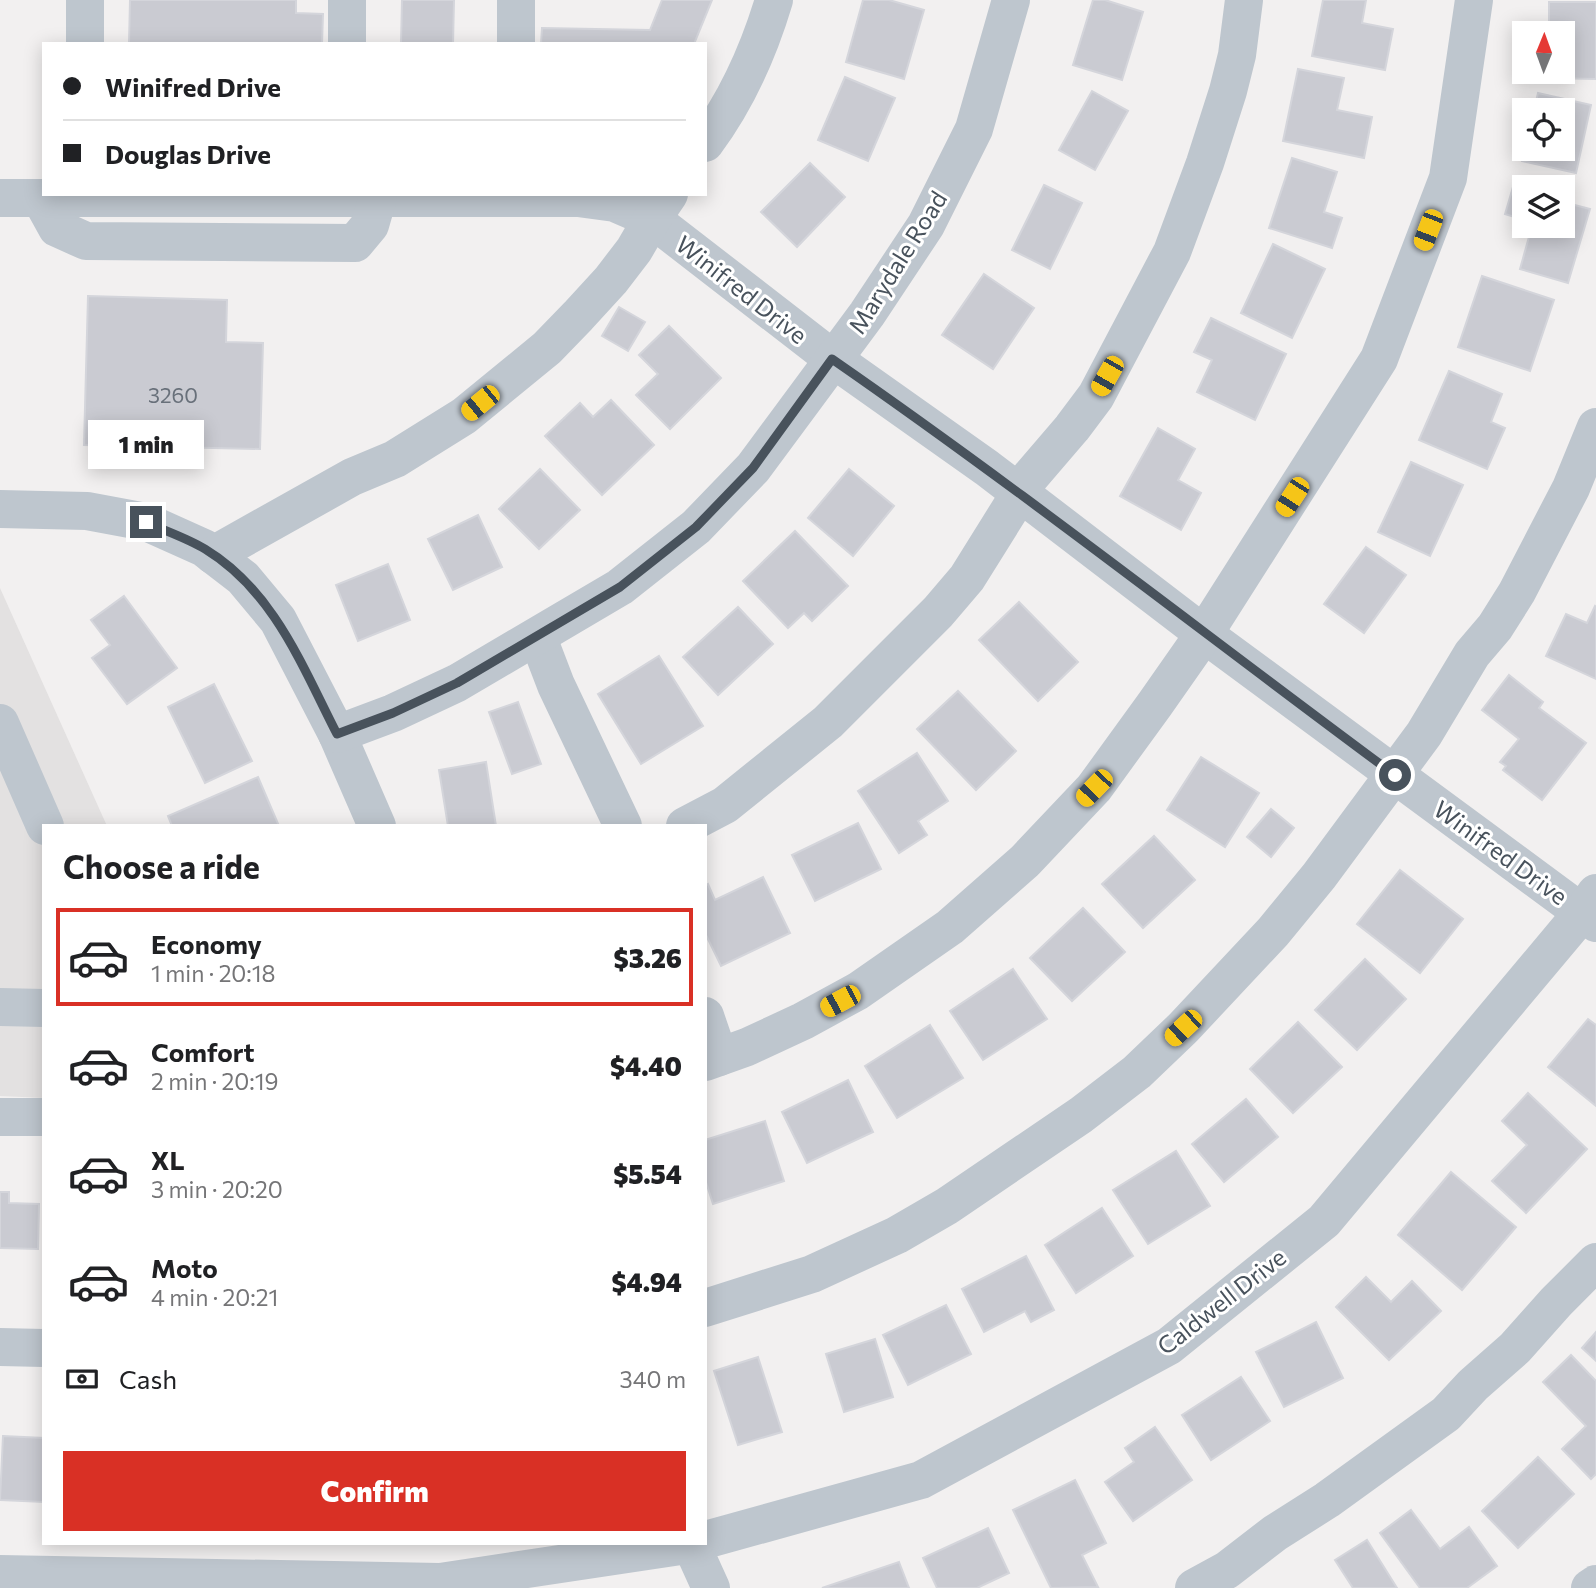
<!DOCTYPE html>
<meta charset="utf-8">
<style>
:root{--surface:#fff;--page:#f6f6f6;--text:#202124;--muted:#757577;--line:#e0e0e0;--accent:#d93025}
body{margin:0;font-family:Commissioner,sans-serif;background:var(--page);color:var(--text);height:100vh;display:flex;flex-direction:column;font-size:26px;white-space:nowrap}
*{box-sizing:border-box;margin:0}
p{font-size:23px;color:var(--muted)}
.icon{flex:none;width:38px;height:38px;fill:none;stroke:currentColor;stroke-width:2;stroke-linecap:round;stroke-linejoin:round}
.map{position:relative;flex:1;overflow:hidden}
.drawer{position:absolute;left:42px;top:824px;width:665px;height:721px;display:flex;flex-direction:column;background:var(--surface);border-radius:0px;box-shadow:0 4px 18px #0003}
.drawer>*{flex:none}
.hud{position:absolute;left:42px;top:42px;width:665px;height:154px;border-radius:0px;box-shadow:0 4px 18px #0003;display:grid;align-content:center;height:154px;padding:0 21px;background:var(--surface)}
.needle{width:46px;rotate:1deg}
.tools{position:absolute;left:1512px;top:21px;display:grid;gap:14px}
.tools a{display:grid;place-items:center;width:63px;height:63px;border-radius:0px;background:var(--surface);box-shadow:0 4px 18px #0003;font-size:35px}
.end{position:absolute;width:32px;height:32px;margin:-16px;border:9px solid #48525c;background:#fff;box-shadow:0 0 0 4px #fff}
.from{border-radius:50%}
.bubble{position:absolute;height:49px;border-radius:0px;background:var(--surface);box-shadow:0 4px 18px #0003;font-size:23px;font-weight:800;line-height:49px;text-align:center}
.car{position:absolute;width:21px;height:42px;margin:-21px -10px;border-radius:9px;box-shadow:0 0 5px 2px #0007;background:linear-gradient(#f5c518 24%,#345 0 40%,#f5c518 0 76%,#345 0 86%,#f5c518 0)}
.hud b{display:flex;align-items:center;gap:24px;height:66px;font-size:26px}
.hud b+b{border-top:2px solid var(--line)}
.hud i{width:18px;height:18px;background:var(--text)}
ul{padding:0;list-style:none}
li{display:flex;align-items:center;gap:21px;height:98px;margin:0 14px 10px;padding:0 7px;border:4px solid transparent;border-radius:0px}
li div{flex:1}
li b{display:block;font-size:26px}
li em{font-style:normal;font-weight:800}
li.selected{border-color:var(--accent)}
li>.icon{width:63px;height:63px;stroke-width:1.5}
h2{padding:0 21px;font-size:32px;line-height:84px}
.pay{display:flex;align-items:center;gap:18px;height:77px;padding:0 21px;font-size:26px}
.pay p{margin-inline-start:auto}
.action{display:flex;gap:14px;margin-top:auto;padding:14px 21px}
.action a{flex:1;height:80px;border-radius:0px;background:var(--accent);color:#fff;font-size:28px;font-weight:800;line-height:80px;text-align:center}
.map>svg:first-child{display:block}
.education{fill:#e3e1e1}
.building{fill:#cacbd2;stroke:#d4d5db;stroke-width:2}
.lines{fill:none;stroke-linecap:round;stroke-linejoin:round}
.minor{stroke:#bec6ce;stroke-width:38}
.route{stroke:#48525c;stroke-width:9}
.labels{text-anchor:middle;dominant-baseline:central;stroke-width:6;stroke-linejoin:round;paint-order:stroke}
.number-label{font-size:21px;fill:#68707a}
.street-label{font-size:24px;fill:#48525c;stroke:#fff}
</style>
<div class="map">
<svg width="1596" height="1588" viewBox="0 0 1596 1588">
<rect width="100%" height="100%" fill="#f2f0f0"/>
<path class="education" d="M 0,588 L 107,826 L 44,826 L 44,1098 L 0,1096 Z"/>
<g class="building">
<path d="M 130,0 L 296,0 L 296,13 L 323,14 L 322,44 L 129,44 Z"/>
<path d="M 402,0 L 454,0 L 453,44 L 401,44 Z"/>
<path d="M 662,0 L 712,0 L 694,44 L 541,44 L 542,28 L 650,30 Z"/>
<path d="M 863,0 L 889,0 L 924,10 L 904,79 L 846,62 Z"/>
<path d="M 1093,0 L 1105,0 L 1143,12 L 1122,80 L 1073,65 Z"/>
<path d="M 1323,0 L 1366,0 L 1362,23 L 1393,29 L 1385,70 L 1312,56 Z"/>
<path d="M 1549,2 L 1596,2 L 1596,79 L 1548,78 L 1548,72 L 1563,72 L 1563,33 L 1549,33 Z"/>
<path d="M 1298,69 L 1344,78 L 1337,110 L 1372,117 L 1364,158 L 1283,141 Z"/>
<path d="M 845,77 L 895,98 L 868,161 L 818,140 Z"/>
<path d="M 1092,91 L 1128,111 L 1095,170 L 1059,150 Z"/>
<path d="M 1538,93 L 1591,105 L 1576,173 L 1522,161 L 1525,149 L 1563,149 L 1563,110 L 1534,110 Z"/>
<path d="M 1292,158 L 1337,172 L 1324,212 L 1342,218 L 1332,248 L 1269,228 Z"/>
<path d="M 810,163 L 845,197 L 797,247 L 761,212 Z"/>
<path d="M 1044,185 L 1082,203 L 1050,269 L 1012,250 Z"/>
<path d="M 1513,187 L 1524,190 L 1524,220 L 1505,214 Z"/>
<path d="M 1563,202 L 1590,209 L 1568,283 L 1520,269 L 1532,226 L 1563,226 Z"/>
<path d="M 1273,244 L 1325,269 L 1292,338 L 1241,313 Z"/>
<path d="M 984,274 L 1034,308 L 993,369 L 942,335 Z"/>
<path d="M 1482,276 L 1554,300 L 1530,371 L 1458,347 Z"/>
<path d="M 88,296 L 227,300 L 226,342 L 263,343 L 260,449 L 84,445 Z"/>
<path d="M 619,307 L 645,322 L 628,351 L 602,336 Z"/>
<path d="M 1211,318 L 1286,354 L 1255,420 L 1197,392 L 1212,360 L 1194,352 Z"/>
<path d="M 669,326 L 721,378 L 670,429 L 636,395 L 658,374 L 639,355 Z"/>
<path d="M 1449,371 L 1502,394 L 1491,422 L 1505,428 L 1487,469 L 1419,440 Z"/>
<path d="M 611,400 L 654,445 L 602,495 L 545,436 L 580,403 L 593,417 Z"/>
<path d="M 1158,428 L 1195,449 L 1178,480 L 1201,493 L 1181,530 L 1120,496 Z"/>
<path d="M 1411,462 L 1463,485 L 1430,556 L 1378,532 Z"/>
<path d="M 540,469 L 580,510 L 539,549 L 499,509 Z"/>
<path d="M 849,469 L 894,506 L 853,556 L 808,518 Z"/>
<path d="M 478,515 L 502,567 L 453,590 L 428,539 Z"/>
<path d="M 795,531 L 848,586 L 812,621 L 804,613 L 788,628 L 743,581 Z"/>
<path d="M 1366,547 L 1406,575 L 1364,633 L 1324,604 Z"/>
<path d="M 388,564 L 410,620 L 358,641 L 336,585 Z"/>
<path d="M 124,596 L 177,668 L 127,704 L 92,658 L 110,645 L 91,620 Z"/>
<path d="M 1019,602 L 1078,662 L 1038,701 L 979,640 Z"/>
<path d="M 1595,606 L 1596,607 L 1596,679 L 1546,656 L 1566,614 L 1587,623 Z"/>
<path d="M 738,607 L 773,644 L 718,695 L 683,657 Z"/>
<path d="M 659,656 L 703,726 L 641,764 L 598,694 Z"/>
<path d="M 1509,675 L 1543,702 L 1539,708 L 1586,743 L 1542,800 L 1503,770 L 1506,766 L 1500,762 L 1519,739 L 1482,710 Z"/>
<path d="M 214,684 L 252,761 L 205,783 L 168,707 Z"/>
<path d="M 958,691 L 1016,751 L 976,790 L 917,729 Z"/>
<path d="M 518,702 L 541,764 L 512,774 L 489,712 Z"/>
<path d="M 917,753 L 948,801 L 918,821 L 927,835 L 899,853 L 858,791 Z"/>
<path d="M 1201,757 L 1259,793 L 1225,847 L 1167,810 Z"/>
<path d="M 486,762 L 496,826 L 448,826 L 439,770 Z"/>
<path d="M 258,777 L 279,826 L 172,826 L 168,816 Z"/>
<path d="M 1271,809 L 1294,828 L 1271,857 L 1247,837 Z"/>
<path d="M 858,823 L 881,869 L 815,901 L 792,855 Z"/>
<path d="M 1154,836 L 1195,880 L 1143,928 L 1102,884 Z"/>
<path d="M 1400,870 L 1463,919 L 1420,973 L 1357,924 Z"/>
<path d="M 763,877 L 790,933 L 721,966 L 705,933 L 705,886 L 708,884 L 715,900 Z"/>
<path d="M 1083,908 L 1125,952 L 1072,1001 L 1030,958 Z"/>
<path d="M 1365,959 L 1406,999 L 1357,1050 L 1315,1010 Z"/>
<path d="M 1013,969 L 1047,1019 L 983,1060 L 950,1011 Z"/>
<path d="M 1588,1019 L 1596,1025 L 1596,1106 L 1548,1067 Z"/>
<path d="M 1298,1022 L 1342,1067 L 1293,1113 L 1250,1069 Z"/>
<path d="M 930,1025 L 963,1078 L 897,1118 L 865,1066 Z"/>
<path d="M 848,1080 L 873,1132 L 807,1163 L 782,1112 Z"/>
<path d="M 1528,1093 L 1587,1149 L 1526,1213 L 1492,1181 L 1527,1145 L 1502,1121 Z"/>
<path d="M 1246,1099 L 1278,1137 L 1224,1182 L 1192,1144 Z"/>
<path d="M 765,1121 L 784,1181 L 713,1204 L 705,1179 L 705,1140 Z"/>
<path d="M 1176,1151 L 1210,1206 L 1148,1244 L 1113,1190 Z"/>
<path d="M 1451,1172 L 1516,1227 L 1462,1290 L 1398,1235 Z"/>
<path d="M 0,1192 L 9,1192 L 9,1203 L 39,1204 L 38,1249 L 0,1248 Z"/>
<path d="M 1102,1208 L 1133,1256 L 1076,1293 L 1045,1245 Z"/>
<path d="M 1026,1256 L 1054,1310 L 1031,1322 L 1025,1311 L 984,1332 L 962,1289 Z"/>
<path d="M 1366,1277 L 1391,1302 L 1412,1281 L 1441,1311 L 1389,1360 L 1336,1307 Z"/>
<path d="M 946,1305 L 971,1354 L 908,1385 L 883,1335 Z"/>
<path d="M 1316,1322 L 1343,1378 L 1284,1407 L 1256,1352 Z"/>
<path d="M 1596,1332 L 1596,1361 L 1582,1348 Z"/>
<path d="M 875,1339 L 893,1397 L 844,1412 L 826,1354 Z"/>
<path d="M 1571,1355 L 1596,1381 L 1596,1474 L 1591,1479 L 1562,1449 L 1586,1426 L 1543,1382 Z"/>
<path d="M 758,1357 L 782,1432 L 738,1445 L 714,1371 Z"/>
<path d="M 1241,1377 L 1270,1421 L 1211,1460 L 1182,1415 Z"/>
<path d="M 1155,1427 L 1192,1480 L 1133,1521 L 1105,1482 L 1134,1462 L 1125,1448 Z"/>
<path d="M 3,1436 L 44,1438 L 44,1502 L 0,1500 Z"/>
<path d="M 1538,1457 L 1574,1494 L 1518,1548 L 1482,1511 Z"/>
<path d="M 1075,1480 L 1106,1543 L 1082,1555 L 1098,1587 L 1051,1588 L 1013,1510 Z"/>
<path d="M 1411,1510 L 1440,1549 L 1469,1527 L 1497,1566 L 1467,1588 L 1420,1588 L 1380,1533 Z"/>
<path d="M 988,1528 L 1009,1573 L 977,1588 L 937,1588 L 923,1558 Z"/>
<path d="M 1367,1540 L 1397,1588 L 1353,1588 L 1335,1560 Z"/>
<path d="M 899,1562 L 909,1588 L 822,1588 Z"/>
</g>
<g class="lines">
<g class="minor">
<path d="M 516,0 L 516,44"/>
<path d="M 85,44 L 85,0"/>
<path d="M 347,44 L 347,0"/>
<path d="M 705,143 C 737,100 759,50 774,0"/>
<path d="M 0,198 L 578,198 L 615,203 L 652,219 L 833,359 L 987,468 L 1204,634 L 1596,923"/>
<path d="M 41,199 L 57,228 L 86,241 L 355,243 L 370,225 L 378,197"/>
<path d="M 0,509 L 87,511 L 146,522 L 204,548 L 243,578 L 278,620 L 337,734 L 377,826"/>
<path d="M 213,555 L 352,477 L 395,459 L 464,416 L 547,348 L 578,316 L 611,280 L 634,250 L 652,219 L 669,194"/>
<path d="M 538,638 L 556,685 L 623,826"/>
<path d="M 0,723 L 45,826"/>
<path d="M 337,734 L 393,713 L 457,683 L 620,587 L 696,527 L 753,468 L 867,314 L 926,225 L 974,129 L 1011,0"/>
<path d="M 685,826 L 725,805 L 828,722 L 938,612 L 967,578 L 1030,477 L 1072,428 L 1096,396 L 1172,252 L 1205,163 L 1228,91 L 1237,55 L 1244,0"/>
<path d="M 0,1007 L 44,1008"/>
<path d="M 705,1016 L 719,1057"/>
<path d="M 705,1062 L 747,1047 L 803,1021 L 858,991 L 950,927 L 1025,861 L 1094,788 L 1155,704 L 1204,634 L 1379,359 L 1448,178 L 1474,0"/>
<path d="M 0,1117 L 44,1117"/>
<path d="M 705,1308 L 812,1274 L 897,1235 L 947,1206 L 1081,1115 L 1137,1072 L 1183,1028 L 1273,932 L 1319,876 L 1424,734 L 1472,654 L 1495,627 L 1517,592 L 1571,488 L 1596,427"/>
<path d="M 0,1347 L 44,1348"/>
<path d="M 705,1540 L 921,1480 L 1169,1346 L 1324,1221 L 1582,913 L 1596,893"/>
<path d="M 691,1544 L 711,1588"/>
<path d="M 0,1574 L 440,1582 L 694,1544"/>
<path d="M 1194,1588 L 1227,1570 L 1275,1533 L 1327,1500 L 1446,1414 L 1473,1385 L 1515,1348 L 1556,1302 L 1596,1262"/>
<path d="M 1590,1588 L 1596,1584"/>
</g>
</g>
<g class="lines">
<path class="route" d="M 146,522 C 165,531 187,538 205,549 C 274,591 302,666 337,734 L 393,713 L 457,683 L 620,587 L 696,527 L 753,468 L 832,359 C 1024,492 1207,636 1395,775"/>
</g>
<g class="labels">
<g class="number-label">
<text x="173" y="394">3260</text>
</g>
<g class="street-label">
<text transform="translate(897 262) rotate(-58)">Marydale Road</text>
<text transform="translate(742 289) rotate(38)">Winifred Drive</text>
<text transform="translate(1501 852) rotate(36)">Winifred Drive</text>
<text transform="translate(1221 1301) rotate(-38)">Caldwell Drive</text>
</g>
</g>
</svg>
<div class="tools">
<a><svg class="needle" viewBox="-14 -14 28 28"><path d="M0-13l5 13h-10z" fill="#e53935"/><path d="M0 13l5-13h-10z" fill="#757577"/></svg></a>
<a><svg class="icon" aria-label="locate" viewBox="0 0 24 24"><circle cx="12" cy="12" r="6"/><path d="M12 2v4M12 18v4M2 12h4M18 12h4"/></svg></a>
<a><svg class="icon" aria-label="layers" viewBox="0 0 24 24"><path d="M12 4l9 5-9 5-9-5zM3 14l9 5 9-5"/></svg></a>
</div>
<i class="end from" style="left:1395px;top:775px"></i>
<i class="end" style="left:146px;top:522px"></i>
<div class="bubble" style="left:88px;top:420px;width:116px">1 min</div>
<i class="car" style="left:1428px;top:230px;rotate:201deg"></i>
<i class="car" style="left:1107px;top:376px;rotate:210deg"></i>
<i class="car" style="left:480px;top:403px;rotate:231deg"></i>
<i class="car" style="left:1292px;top:497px;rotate:213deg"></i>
<i class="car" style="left:1094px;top:788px;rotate:224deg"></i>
<i class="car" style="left:840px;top:1001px;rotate:242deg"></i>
<i class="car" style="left:1183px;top:1028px;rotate:227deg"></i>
<div class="hud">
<b><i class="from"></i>Winifred Drive</b>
<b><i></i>Douglas Drive</b>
</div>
<section class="drawer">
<h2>Choose a ride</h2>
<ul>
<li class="selected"><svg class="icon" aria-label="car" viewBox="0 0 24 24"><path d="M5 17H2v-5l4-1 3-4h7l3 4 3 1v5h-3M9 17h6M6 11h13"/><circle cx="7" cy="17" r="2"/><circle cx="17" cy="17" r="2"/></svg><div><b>Economy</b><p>1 min · 20:18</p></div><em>$3.26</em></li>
<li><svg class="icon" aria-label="car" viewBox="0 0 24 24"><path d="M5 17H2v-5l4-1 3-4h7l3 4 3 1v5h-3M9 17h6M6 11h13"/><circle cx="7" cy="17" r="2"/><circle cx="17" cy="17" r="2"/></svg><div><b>Comfort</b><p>2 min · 20:19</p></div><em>$4.40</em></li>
<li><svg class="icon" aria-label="car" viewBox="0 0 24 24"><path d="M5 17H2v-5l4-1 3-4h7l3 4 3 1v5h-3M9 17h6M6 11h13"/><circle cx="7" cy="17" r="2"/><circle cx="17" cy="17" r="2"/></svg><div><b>XL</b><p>3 min · 20:20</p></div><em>$5.54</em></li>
<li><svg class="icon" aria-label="car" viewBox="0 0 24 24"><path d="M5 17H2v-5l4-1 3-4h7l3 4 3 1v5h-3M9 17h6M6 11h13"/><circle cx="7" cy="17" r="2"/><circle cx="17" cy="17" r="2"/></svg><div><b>Moto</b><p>4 min · 20:21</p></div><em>$4.94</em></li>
</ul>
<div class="pay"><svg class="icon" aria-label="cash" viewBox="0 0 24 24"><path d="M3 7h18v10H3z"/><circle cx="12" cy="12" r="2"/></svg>Cash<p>340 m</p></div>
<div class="action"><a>Confirm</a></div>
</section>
</div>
